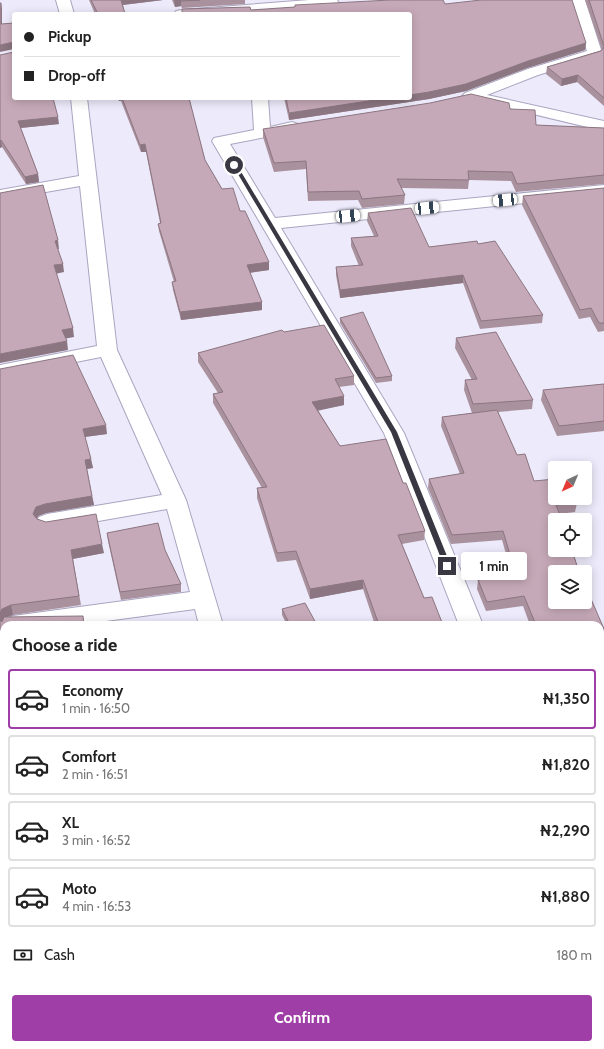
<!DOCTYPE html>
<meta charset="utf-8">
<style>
:root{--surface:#fff;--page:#f2f2f2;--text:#222;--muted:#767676;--line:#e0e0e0;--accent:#9f3ea6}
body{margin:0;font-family:Cabin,sans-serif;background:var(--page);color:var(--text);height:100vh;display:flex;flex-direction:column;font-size:15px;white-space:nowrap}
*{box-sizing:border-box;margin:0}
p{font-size:13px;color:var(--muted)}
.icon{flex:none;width:22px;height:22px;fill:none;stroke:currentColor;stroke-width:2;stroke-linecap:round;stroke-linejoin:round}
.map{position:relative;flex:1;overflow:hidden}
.details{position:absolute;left:0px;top:621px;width:604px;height:428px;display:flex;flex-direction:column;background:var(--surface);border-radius:12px 12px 0 0;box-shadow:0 2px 10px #0003}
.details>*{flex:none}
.hud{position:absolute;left:12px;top:12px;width:400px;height:88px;border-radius:4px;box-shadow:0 2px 10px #0003;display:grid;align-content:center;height:88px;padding:0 12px;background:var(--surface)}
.needle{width:26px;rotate:224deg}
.controls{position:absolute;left:548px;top:461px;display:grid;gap:8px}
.controls a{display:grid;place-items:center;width:44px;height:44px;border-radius:4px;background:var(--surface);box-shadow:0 2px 10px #0003;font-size:20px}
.end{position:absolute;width:18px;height:18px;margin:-9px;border:5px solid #393742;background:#fff;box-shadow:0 0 0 2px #fff}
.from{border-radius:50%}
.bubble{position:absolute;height:28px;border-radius:4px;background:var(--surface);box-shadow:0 2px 10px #0003;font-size:13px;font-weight:800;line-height:28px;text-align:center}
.car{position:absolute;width:12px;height:24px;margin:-12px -6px;border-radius:5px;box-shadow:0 0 3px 1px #0007;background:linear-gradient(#fff 24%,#345 0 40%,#fff 0 76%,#345 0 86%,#fff 0)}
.hud b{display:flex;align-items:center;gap:14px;height:38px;font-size:15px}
.hud b+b{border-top:1px solid var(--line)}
.hud i{width:10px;height:10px;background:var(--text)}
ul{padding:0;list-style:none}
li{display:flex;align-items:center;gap:12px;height:60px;margin:0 8px 6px;padding:0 4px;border:2px solid var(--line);border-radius:4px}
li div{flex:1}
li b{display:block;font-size:15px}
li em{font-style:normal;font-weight:800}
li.on{border-color:var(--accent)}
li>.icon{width:36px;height:36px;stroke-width:1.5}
h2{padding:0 12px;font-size:18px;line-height:48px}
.pay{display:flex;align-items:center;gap:10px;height:44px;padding:0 12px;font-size:15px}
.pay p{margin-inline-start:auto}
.button{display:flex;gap:8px;margin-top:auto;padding:8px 12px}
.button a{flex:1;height:46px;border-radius:4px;background:var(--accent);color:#fff;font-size:16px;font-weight:800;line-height:46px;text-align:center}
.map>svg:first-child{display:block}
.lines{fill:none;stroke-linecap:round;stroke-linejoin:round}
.minor-casing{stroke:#aaa5c0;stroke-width:2}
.minor{fill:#fff;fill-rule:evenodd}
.wall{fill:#aa919e}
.shaded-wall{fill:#8b7681}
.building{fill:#c6a9b8;stroke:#8b7681}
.route{fill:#393742}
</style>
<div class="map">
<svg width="604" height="1049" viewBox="0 0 604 1049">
<rect width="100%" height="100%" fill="#edeafb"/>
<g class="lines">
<g class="minor-casing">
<g id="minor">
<path d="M 56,0 L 70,0 L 74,14 L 60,14 Z"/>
<path d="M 309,0 L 337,0 L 339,3 L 337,6 L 332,7 L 229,14 L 174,14 L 176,11 L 181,10 Z"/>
<path d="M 571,0 L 585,0 L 602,53 L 600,56 L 538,75 L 487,95 L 604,121 L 604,131 L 474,100 L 465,99 L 462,96 L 465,93 L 528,69 L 587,51 Z"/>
<path d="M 71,98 L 87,98 L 117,350 L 186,500 L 223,625 L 199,625 L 195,609 L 76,625 L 4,625 L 4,630 L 1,625 L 5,619 L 13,616 L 190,592 L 167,509 L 47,530 L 39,527 L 36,522 L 39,517 L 47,514 L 162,495 L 101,357 L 0,377 L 0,365 L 97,346 L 80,186 L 0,200 L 0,190 L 79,176 Z"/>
<path d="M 252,98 L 268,98 L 270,127 L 292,122 L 298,124 L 300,127 L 298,130 L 292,132 L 230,144 L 275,218 L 604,185 L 604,195 L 281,228 L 404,433 L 483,625 L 459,625 L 384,433 L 212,141 L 214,138 L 254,130 Z"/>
<path d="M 4,772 L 4,794 L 0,795 L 0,773 Z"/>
<rect x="600" y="940" width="4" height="26"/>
<path d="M 278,1045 L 308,1045 L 309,1049 L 279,1049 Z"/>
<path d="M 563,1045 L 593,1045 L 594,1049 L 564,1049 Z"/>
</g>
</g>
<use href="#minor" class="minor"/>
</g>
<g class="wall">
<path d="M 89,0 L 163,0 L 123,5 L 125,14 L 95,14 Z"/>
<path d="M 172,0 L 245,0 L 245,4 L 182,8 L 181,6 L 175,7 Z"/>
<path d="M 585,0 L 604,0 L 604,106 L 577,82 L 561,86 L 546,74 L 547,67 L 602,50 Z"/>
<path d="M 445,4 L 586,43 L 585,50 L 527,68 L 466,91 L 429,99 L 289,120 L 284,98 L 410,98 L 251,10 Z"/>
<path d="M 0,55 L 14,98 L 59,124 L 21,128 L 38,174 L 39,182 L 26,184 L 2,147 L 0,148 Z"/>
<path d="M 118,98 L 189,98 L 205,160 L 222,189 L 240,211 L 269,270 L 250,273 L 262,302 L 262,310 L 181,320 L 173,290 L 172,282 L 174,282 L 159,231 L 158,224 L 160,223 L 146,152 L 141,152 L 121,101 L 119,101 Z"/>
<path d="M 510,109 L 536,125 L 604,128 L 604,184 L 516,192 L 511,181 L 469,180 L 468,189 L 401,188 L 405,195 L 404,204 L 362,208 L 358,200 L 308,201 L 306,169 L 274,172 L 263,137 L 263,129 Z"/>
<path d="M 604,188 L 604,331 L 598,332 L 590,317 L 579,319 L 522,205 L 523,196 Z"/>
<path d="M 368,213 L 429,247 L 478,244 L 543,315 L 542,323 L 480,329 L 463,283 L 340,298 L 336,275 L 336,267 L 359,266 L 351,246 L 351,238 L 374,236 L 367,221 Z"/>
<path d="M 340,318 L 392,376 L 392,381 L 376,383 L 340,323 Z"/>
<path d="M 284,332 L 354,376 L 354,385 L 339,387 L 344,405 L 318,410 L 340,446 L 403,483 L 425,531 L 424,540 L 402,544 L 424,598 L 443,625 L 375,625 L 363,589 L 310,599 L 296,560 L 277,562 L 257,498 L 257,488 L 262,488 L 213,403 L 213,394 L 218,393 L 198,362 L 198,353 Z"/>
<path d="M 456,338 L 533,400 L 532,409 L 498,412 L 517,455 L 534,481 L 577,503 L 575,512 L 559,514 L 589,599 L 604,629 L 604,671 L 600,672 L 600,625 L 530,625 L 523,606 L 486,611 L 477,589 L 478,580 L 512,575 L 502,540 L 451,544 L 428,488 L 429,479 L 460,474 L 441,426 L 442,417 L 472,413 L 464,390 L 465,380 L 472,380 L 455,348 Z"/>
<path d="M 0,369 L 107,434 L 85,437 L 93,468 L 87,469 L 94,505 L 46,513 L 38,516 L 37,519 L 104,553 L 73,559 L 81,605 L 13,615 L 6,617 L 4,625 L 4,722 L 0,723 Z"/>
<path d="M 604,384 L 604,431 L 557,436 L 541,400 L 543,390 Z"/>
<path d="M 107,533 L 165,550 L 181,584 L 181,592 L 121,600 L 108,541 Z"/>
<path d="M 282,609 L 317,625 L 287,625 L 282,615 Z"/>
<path d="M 600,706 L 604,706 L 604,762 L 600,763 Z"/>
<rect x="600" y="796" width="4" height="87"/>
</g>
<g class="shaded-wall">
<path d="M 121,0 L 163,0 L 122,5 Z"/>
<path d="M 174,0 L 181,0 L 181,6 L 175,7 Z"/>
<path d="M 1,3 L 2,9 L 2,30 L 1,24 Z"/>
<path d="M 14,42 L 14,49 L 0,52 L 0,45 Z"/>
<path d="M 586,43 L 585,50 L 527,68 L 466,91 L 429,99 L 289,120 L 289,113 L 388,98 L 410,98 L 410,95 L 528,61 Z"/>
<path d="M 578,75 L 577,82 L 561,86 L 562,79 Z"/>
<path d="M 118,98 L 120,98 L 121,101 L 119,101 Z"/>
<path d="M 58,117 L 59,124 L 20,128 L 18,121 Z"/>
<path d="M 1,140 L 2,147 L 0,148 L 0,141 Z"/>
<path d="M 145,144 L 146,152 L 141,152 L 140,145 Z"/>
<path d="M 38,174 L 39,182 L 26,184 L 25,177 Z"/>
<path d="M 58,240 L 59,249 L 56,249 L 55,241 Z"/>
<path d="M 269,262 L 269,270 L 247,273 L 247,265 Z"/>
<path d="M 63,264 L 64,272 L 55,274 L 54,265 Z"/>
<path d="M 463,275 L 463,283 L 340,298 L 340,290 Z"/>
<path d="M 262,302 L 262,310 L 181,320 L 180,312 Z"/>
<path d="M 73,328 L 74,337 L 63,339 L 62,330 Z"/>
<path d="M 67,341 L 68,350 L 0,363 L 0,354 Z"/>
<path d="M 344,396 L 344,405 L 312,412 L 312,402 Z"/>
<path d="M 106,425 L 107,434 L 84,437 L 83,429 Z"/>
<path d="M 91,459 L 93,468 L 86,469 L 85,460 Z"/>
<path d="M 92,496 L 94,505 L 46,513 L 38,516 L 35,523 L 33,514 L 36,507 L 45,504 Z"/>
<path d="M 102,544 L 104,553 L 72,559 L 71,550 Z"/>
<path d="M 363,580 L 363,589 L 310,599 L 310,589 Z"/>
<path d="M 11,605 L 13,615 L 4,618 L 0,625 L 0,613 L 2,609 Z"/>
<path d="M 604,662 L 604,671 L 600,672 L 600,663 Z"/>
<path d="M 4,712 L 4,722 L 0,723 L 0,714 Z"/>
</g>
<g class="building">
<path d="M 91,0 L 121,0 L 125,14 L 98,14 Z"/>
<path d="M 181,0 L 200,0 L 181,1 Z"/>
<path d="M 390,0 L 443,0 L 445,4 L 481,0 L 572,0 L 586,43 L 528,61 L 466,84 L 429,92 L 410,95 L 410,14 L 182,14 L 182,9 L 250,7 L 251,10 L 295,7 L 295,5 Z"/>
<path d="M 589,0 L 604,0 L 604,46 Z"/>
<path d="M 0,3 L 1,3 L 1,24 L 14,23 L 14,43 L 14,42 L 0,45 Z"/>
<path d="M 604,47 L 604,98 L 578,75 L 562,79 L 547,67 L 601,51 Z"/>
<path d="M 14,52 L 14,98 L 53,98 L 58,117 L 18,121 L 38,174 L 25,177 L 1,140 L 0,141 L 0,55 Z"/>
<path d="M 471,94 L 509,103 L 510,109 L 535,110 L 536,125 L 604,128 L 604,175 L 517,184 L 512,172 L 468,171 L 469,180 L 397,179 L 405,195 L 362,199 L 359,191 L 308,192 L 306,161 L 274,163 L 263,129 L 430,103 Z"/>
<path d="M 122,98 L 189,98 L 205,160 L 222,189 L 233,188 L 240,211 L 245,211 L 269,262 L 247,265 L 262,302 L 180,312 L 172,282 L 176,281 L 158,224 L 161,223 L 145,144 L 140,145 Z"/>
<path d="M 286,98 L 388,98 L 289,113 Z"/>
<path d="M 43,185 L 58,240 L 55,241 L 63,264 L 54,265 L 73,328 L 62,330 L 67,341 L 0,354 L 0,193 Z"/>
<path d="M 604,188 L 604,323 L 599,323 L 591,308 L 580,310 L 523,196 Z"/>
<path d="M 411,208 L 429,247 L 477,241 L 478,244 L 495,241 L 543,315 L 481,321 L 463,275 L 340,290 L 336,267 L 363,265 L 351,238 L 378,236 L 368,213 Z"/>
<path d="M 363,312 L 392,376 L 376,378 L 340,318 Z"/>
<path d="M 324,325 L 354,376 L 335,379 L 344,396 L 312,402 L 340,446 L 386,439 L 403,483 L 406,483 L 425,531 L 398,535 L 424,598 L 432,597 L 443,625 L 379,625 L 363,580 L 310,589 L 296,551 L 277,553 L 257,488 L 267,487 L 213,394 L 223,392 L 198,353 L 282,330 L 284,332 Z"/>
<path d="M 496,332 L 533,400 L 473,404 L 465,380 L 477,379 L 456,338 Z"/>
<path d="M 73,355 L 106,425 L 83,429 L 91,459 L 85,460 L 92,496 L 45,504 L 36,507 L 33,514 L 37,519 L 46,522 L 96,514 L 102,544 L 71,550 L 79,596 L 11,605 L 2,609 L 0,613 L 0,369 Z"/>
<path d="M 604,384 L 604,421 L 559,426 L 543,390 Z"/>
<path d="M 497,410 L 517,455 L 525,454 L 534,481 L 555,479 L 555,498 L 575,498 L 577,503 L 556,505 L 562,520 L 555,520 L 555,550 L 572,550 L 579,572 L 555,572 L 555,602 L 585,602 L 585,588 L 589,599 L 591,599 L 604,629 L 604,662 L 600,663 L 600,625 L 536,625 L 524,596 L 487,602 L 478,580 L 516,575 L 503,531 L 452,535 L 429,479 L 464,473 L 442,417 Z"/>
<path d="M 158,523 L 165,550 L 181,584 L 120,592 L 107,533 Z"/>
<path d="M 305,603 L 317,625 L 290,625 L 282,609 Z"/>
<path d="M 83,616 L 84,625 L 4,625 L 4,712 L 0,714 L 0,620 L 2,622 L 4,617 Z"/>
<rect x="600" y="706" width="4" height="47"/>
<path d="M 600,796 L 604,796 L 604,871 L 602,871 L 600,855 Z"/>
<path d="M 4,914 L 4,1045 L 165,1045 L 166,1049 L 0,1049 L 0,915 Z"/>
<rect x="176" y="1045" width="46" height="4"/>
</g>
<path class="route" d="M 232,164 L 237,165 L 397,432 L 451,566 L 450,567 L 444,566 L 391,432 Z"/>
</svg>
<div class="controls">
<a><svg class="needle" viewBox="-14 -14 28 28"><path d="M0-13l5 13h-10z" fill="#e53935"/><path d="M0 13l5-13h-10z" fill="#767676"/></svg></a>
<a><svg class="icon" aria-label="locate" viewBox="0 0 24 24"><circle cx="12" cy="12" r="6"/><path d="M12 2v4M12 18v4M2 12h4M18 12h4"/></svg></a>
<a><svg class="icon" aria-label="layers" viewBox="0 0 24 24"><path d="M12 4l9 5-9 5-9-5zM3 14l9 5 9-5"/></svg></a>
</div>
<i class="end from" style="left:234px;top:165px"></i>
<i class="end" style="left:447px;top:566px"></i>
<div class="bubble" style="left:461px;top:552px;width:66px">1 min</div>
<i class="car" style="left:505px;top:200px;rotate:264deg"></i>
<i class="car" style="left:427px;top:208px;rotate:84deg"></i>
<i class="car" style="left:348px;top:216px;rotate:84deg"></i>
<div class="hud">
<b><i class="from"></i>Pickup</b>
<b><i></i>Drop-off</b>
</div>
<section class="details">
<h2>Choose a ride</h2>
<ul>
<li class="on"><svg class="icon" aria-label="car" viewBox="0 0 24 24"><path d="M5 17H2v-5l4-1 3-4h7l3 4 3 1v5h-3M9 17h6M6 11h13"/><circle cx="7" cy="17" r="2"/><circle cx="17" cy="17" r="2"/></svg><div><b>Economy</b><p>1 min · 16:50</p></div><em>₦1,350</em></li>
<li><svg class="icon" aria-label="car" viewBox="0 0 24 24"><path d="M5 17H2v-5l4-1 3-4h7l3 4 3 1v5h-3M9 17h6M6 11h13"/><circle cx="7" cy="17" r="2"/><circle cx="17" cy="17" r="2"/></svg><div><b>Comfort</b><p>2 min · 16:51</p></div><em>₦1,820</em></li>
<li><svg class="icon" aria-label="car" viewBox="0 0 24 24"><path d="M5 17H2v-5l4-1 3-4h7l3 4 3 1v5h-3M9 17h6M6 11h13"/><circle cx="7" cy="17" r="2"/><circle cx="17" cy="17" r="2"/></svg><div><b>XL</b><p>3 min · 16:52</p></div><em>₦2,290</em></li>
<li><svg class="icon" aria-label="car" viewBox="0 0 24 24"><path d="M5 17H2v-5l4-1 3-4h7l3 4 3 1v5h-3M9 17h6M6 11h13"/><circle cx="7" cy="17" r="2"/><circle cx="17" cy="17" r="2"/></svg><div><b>Moto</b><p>4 min · 16:53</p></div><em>₦1,880</em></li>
</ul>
<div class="pay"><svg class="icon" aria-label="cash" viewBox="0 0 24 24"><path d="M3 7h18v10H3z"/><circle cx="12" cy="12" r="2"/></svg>Cash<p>180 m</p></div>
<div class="button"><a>Confirm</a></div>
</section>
</div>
